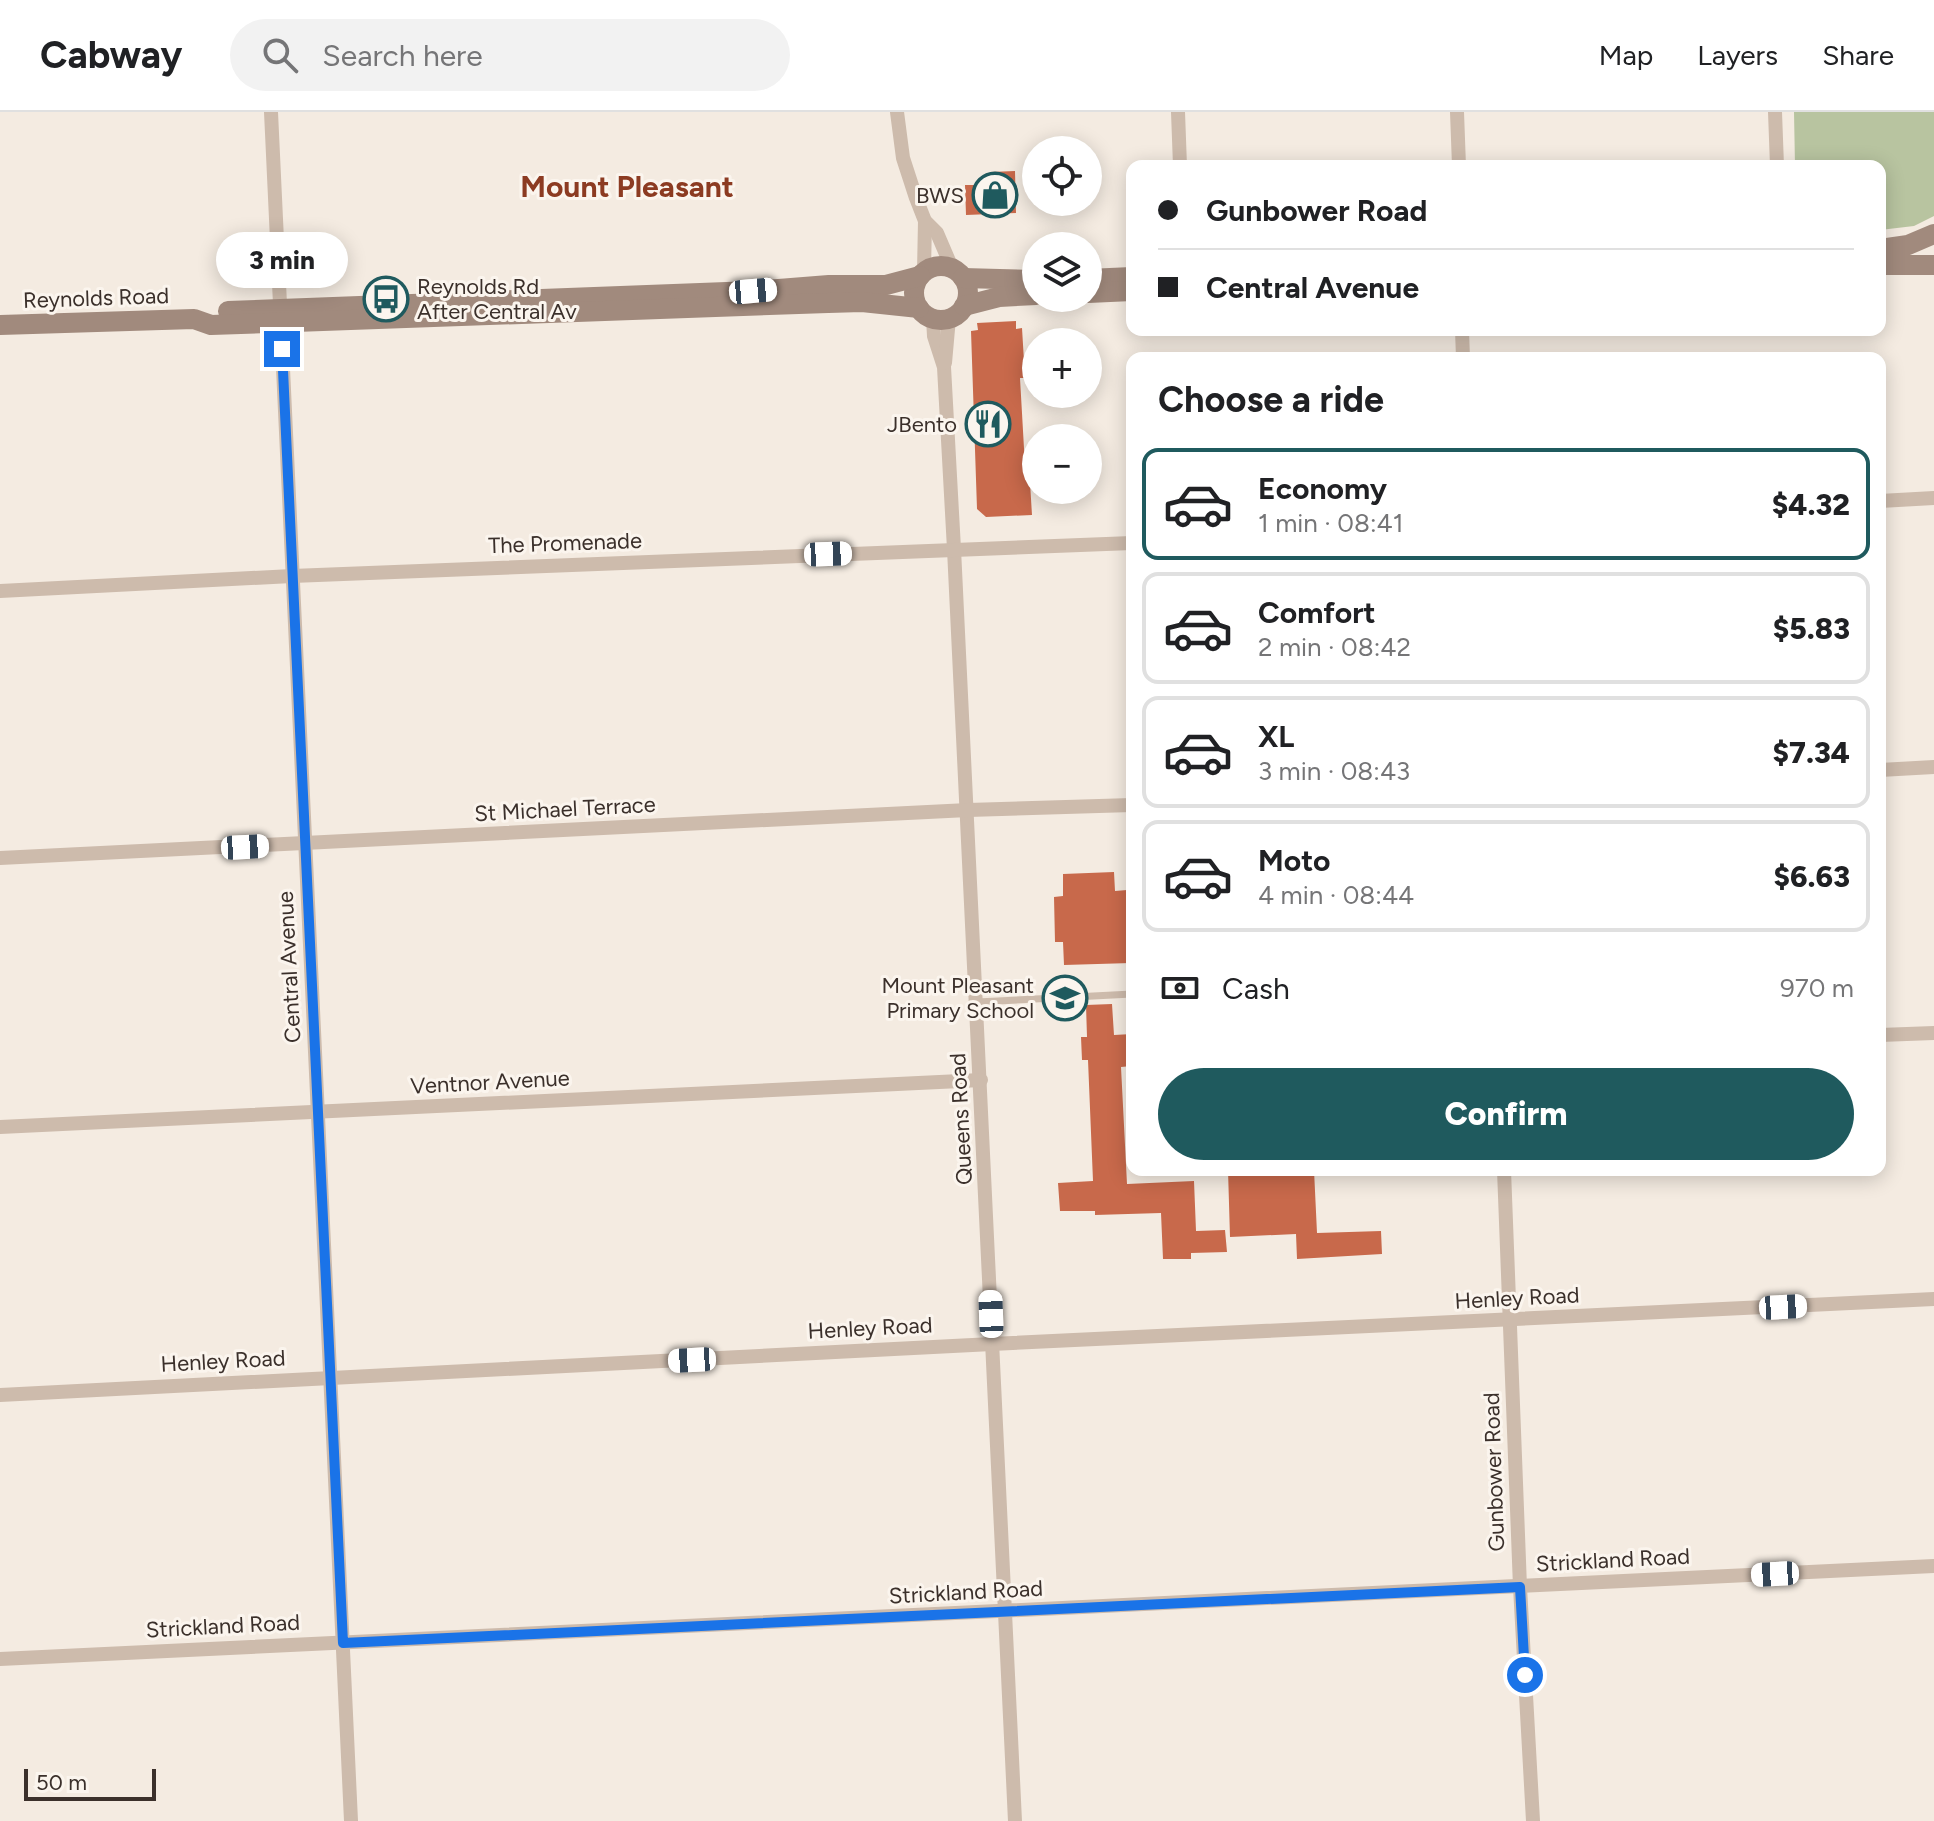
<!DOCTYPE html>
<meta charset="utf-8">
<style>
:root{--surface:#fff;--page:#f2f2f2;--text:#202124;--muted:#757577;--line:#e0e0e0;--accent:#1f5a5e}
body{margin:0;font-family:Figtree,sans-serif;background:var(--page);color:var(--text);height:100vh;display:flex;flex-direction:column;font-size:30px;white-space:nowrap}
*{box-sizing:border-box;margin:0}
p{font-size:26px;color:var(--muted)}
.icon{flex:none;width:44px;height:44px;fill:none;stroke:currentColor;stroke-width:2;stroke-linecap:round;stroke-linejoin:round}
.map{position:relative;flex:1;overflow:hidden}
.side{position:absolute;left:1126px;top:240px;width:760px;height:824px;display:flex;flex-direction:column;background:var(--surface);border-radius:16px;box-shadow:0 4px 20px #0003}
.side>*{flex:none}
.top-card{position:absolute;left:1126px;top:48px;width:760px;height:176px;border-radius:16px;box-shadow:0 4px 20px #0003;display:grid;align-content:center;height:176px;padding:0 32px;background:var(--surface)}
.controls{position:absolute;left:1022px;top:24px;display:grid;gap:16px}
.controls a{display:grid;place-items:center;width:80px;height:80px;border-radius:50%;background:var(--surface);box-shadow:0 4px 20px #0003;font-size:40px}
.scale{position:absolute;left:24px;bottom:20px;width:132px;box-sizing:border-box;padding-left:8px;border:4px solid #3b302b;border-top:0;font-size:22px;line-height:28px;white-space:nowrap;color:#3b302b;-webkit-text-stroke:6px #fbf5ee;paint-order:stroke}
.end{position:absolute;width:36px;height:36px;margin:-18px;border:10px solid #1a73e8;background:#fff;box-shadow:0 0 0 4px #fff}
.from{border-radius:50%}
.bubble{position:absolute;height:56px;border-radius:28px;background:var(--surface);box-shadow:0 4px 20px #0003;font-size:26px;font-weight:800;line-height:56px;text-align:center}
.car{position:absolute;width:24px;height:48px;margin:-24px -12px;border-radius:10px;box-shadow:0 0 6px 2px #0007;background:linear-gradient(#fff 24%,#345 0 40%,#fff 0 76%,#345 0 86%,#fff 0)}
.top-card b{display:flex;align-items:center;gap:28px;height:76px;font-size:30px}
.top-card b+b{border-top:2px solid var(--line)}
.top-card i{width:20px;height:20px;background:var(--text)}
ul{padding:0;list-style:none}
li{display:flex;align-items:center;gap:24px;height:112px;margin:0 16px 12px;padding:0 16px;border:4px solid var(--line);border-radius:16px}
li div{flex:1}
li b{display:block;font-size:30px}
li em{font-style:normal;font-weight:800}
li.current{border-color:var(--accent)}
li>.icon{width:72px;height:72px;stroke-width:1.5}
h2{padding:0 32px;font-size:36px;line-height:96px}
.pay{display:flex;align-items:center;gap:20px;height:88px;padding:0 32px;font-size:30px}
.pay p{margin-inline-start:auto}
.primary-button{display:flex;gap:16px;margin-top:auto;padding:16px 32px}
.primary-button a{flex:1;height:92px;border-radius:48px;background:var(--accent);color:#fff;font-size:32px;font-weight:800;line-height:92px;text-align:center}
header{display:flex;align-items:center;gap:48px;box-sizing:border-box;height:112px;padding:0 40px;background:var(--surface);border-bottom:2px solid var(--line)}
header strong{font-size:38px}
nav{display:flex;gap:44px;margin-inline-start:auto;font-size:28px}
.search{width:560px;height:72px;background:var(--page);display:flex;align-items:center;gap:20px;box-sizing:border-box;padding:0 28px;border-radius:44px;color:var(--muted);font-size:30px}
.map>svg:first-child{display:block}
.green{fill:#b8c4a0}
.building{fill:#c8694b}
.lines{fill:none;stroke-linecap:round;stroke-linejoin:round}
.lane{stroke:#cdbbac;stroke-width:7}
.street{stroke:#cdbbac;stroke-width:14}
.secondary{stroke:#a18a7d;stroke-width:20}
.route{stroke:#1a73e8;stroke-width:10}
.labels{text-anchor:middle;dominant-baseline:central;stroke-width:6;stroke-linejoin:round;paint-order:stroke}
.poi-label{font-size:22px;fill:#3b302b;stroke:#fbf5ee;text-anchor:end}
.street-label{font-size:22px;fill:#3b302b;stroke:#fbf5ee}
.district-label{font-size:30px;font-weight:bold;fill:#8c3b22;stroke:#fbf5ee}
</style>
<header>
<strong>Cabway</strong>
<div class="search"><svg class="icon" aria-label="search" viewBox="0 0 24 24"><circle cx="10" cy="10" r="6"/><path d="M15 15l6 6"/></svg>Search here</div>
<nav><a>Map</a><a>Layers</a><a>Share</a></nav>
</header>
<div class="map">
<svg width="1934" height="1709" viewBox="0 0 1934 1709">
<rect width="100%" height="100%" fill="#f4ebe1"/>
<path class="green" d="M 1794,0 L 1934,0 L 1934,104 L 1914,114 L 1880,118 L 1880,54 L 1795,54 Z"/>
<g class="building">
<path d="M 1015,59 L 1016,101 L 966,103 L 965,73 L 991,73 L 990,60 Z"/>
<path d="M 1016,209 L 1016,217 L 1022,216 L 1025,266 L 1020,266 L 1025,354 L 1029,354 L 1032,403 L 986,405 L 977,397 L 971,219 L 978,218 L 977,211 Z"/>
<path d="M 1114,760 L 1115,779 L 1127,778 L 1131,851 L 1064,853 L 1063,830 L 1055,830 L 1054,785 L 1063,784 L 1063,762 Z"/>
<path d="M 1112,892 L 1114,923 L 1132,922 L 1132,954 L 1121,955 L 1127,1072 L 1194,1069 L 1196,1119 L 1225,1118 L 1227,1140 L 1191,1141 L 1191,1147 L 1163,1147 L 1161,1101 L 1095,1103 L 1095,1099 L 1060,1099 L 1058,1071 L 1093,1069 L 1088,948 L 1082,948 L 1081,925 L 1087,925 L 1086,893 Z"/>
<path d="M 1228,1058 L 1314,1058 L 1317,1121 L 1381,1119 L 1382,1142 L 1297,1147 L 1296,1122 L 1230,1125 Z"/>
</g>
<g class="lines">
<path class="lane" d="M 977,890 L 1132,882"/>
<g class="street">
<path d="M 271,0 L 351,1709"/>
<path d="M 897,0 L 903,46 L 916,86 L 925,109 L 937,121 L 952,156"/>
<path d="M 1178,0 L 1180,54"/>
<path d="M 1457,0 L 1459,54"/>
<path d="M 1775,0 L 1777,54"/>
<path d="M 924,159 L 925,109"/>
<path d="M 933,206 L 934,224 L 944,255 L 954,437 L 1015,1709"/>
<path d="M 1462,218 L 1463,246"/>
<path d="M 945,251 L 949,206"/>
<path d="M 1880,389 L 1934,386"/>
<path d="M 0,479 L 292,464 L 1132,431"/>
<path d="M 1880,658 L 1934,655"/>
<path d="M 0,746 L 968,698 L 1132,693"/>
<path d="M 1880,923 L 1934,921"/>
<path d="M 0,1015 L 981,968"/>
<path d="M 1504,1058 L 1520,1475 L 1533,1709"/>
<path d="M 0,1283 L 992,1232 L 1934,1187"/>
<path d="M 0,1547 L 1934,1454"/>
</g>
<g class="secondary">
<path d="M 1880,137 L 1908,133 L 1934,122"/>
<path d="M 1880,153 L 1934,153"/>
<circle cx="941" cy="181" r="27"/>
<path d="M 963,166 L 1036,168"/>
<path d="M 1088,167 L 1132,165"/>
<path d="M 1088,181 L 1132,179"/>
<path d="M 964,194 L 999,185 L 1036,183"/>
<path d="M 228,199 L 753,179 L 829,173 L 886,173 L 920,164"/>
<path d="M 0,213 L 194,207 L 211,213 L 828,191 L 862,190 L 919,196"/>
</g>
</g>
<g class="lines">
<path class="route" d="M 282,237 L 343,1531 L 1520,1475 L 1525,1563"/>
</g>
<defs>
<g id="shop-ring" transform="scale(2.3)"><circle r="9.5" fill="#fbf5ee" stroke="#1f5a5e" stroke-width="1.5"/><path d="M-5-2.5h2.3a2.7 3.5 0 0 1 5.4 0H5L5.5 6h-11ZM-1.5-2.5h3a1.5 2.3 0 0 0-3 0Z" fill="#1f5a5e"/></g>
<g id="bus-ring" transform="scale(2.3)"><circle r="9.5" fill="#fbf5ee" stroke="#1f5a5e" stroke-width="1.5"/><path d="M-5-6H5V4H4V6H2V4H-2V6H-4V4H-5ZM-3.5-4V0h7V-4ZM-3.5 1.2v1.5H-2V1.2ZM2 1.2v1.5H3.5V1.2Z" fill="#1f5a5e"/></g>
<g id="restaurant-ring" transform="scale(2.3)"><circle r="9.5" fill="#fbf5ee" stroke="#1f5a5e" stroke-width="1.5"/><path d="M-5-6h1v4h1v-4h1v4h1v-4h1v5L-1.5 .5V6h-2V.5L-5-1ZM5-6V6H3V1.5H1.5Q1.5-4 5-6Z" fill="#1f5a5e"/></g>
<g id="school-ring" transform="scale(2.3)"><circle r="9.5" fill="#fbf5ee" stroke="#1f5a5e" stroke-width="1.5"/><path d="M0-5L7-2L0 1L-7-2ZM-4 1L0 2.5L4 1V4Q0 6-4 4Z" fill="#1f5a5e"/></g>
</defs>
<g fill-rule="evenodd">
<use href="#shop-ring" x="995" y="83"/>
<use href="#bus-ring" x="386" y="187"/>
<use href="#restaurant-ring" x="988" y="312"/>
<use href="#school-ring" x="1065" y="886"/>
</g>
<g class="labels">
<g class="poi-label">
<text x="964" y="83">BWS</text>
<text x="417" y="174" text-anchor="start">Reynolds Rd<tspan x="417" dy="25">After Central Av</tspan></text>
<text x="957" y="312">JBento</text>
<text x="1034" y="873">Mount Pleasant<tspan x="1034" dy="25">Primary School</tspan></text>
</g>
<g class="street-label">
<text transform="translate(96 186) rotate(-2)">Reynolds Road</text>
<text transform="translate(565 431) rotate(-2)">The Promenade</text>
<text transform="translate(565 697) rotate(-3)">St Michael Terrace</text>
<text transform="translate(289 855) rotate(-93)">Central Avenue</text>
<text transform="translate(490 970) rotate(-3)">Ventnor Avenue</text>
<text transform="translate(961 1007) rotate(-93)">Queens Road</text>
<text transform="translate(1517 1186) rotate(-3)">Henley Road</text>
<text transform="translate(870 1216) rotate(-3)">Henley Road</text>
<text transform="translate(223 1249) rotate(-3)">Henley Road</text>
<text transform="translate(1494 1360) rotate(-92)">Gunbower Road</text>
<text transform="translate(1613 1448) rotate(-3)">Strickland Road</text>
<text transform="translate(966 1480) rotate(-3)">Strickland Road</text>
<text transform="translate(223 1514) rotate(-3)">Strickland Road</text>
</g>
<g class="district-label">
<text x="627" y="74">Mount Pleasant</text>
</g>
</g>
</svg>
<div class="controls">
<a><svg class="icon" aria-label="locate" viewBox="0 0 24 24"><circle cx="12" cy="12" r="6"/><path d="M12 2v4M12 18v4M2 12h4M18 12h4"/></svg></a>
<a><svg class="icon" aria-label="layers" viewBox="0 0 24 24"><path d="M12 4l9 5-9 5-9-5zM3 14l9 5 9-5"/></svg></a>
<a>+</a>
<a>−</a>
</div>
<div class="scale">50 m</div>
<i class="end from" style="left:1525px;top:1563px"></i>
<i class="end" style="left:282px;top:237px"></i>
<div class="bubble" style="left:216px;top:120px;width:132px">3 min</div>
<i class="car" style="left:753px;top:179px;rotate:85deg"></i>
<i class="car" style="left:828px;top:442px;rotate:88deg"></i>
<i class="car" style="left:245px;top:735px;rotate:87deg"></i>
<i class="car" style="left:1783px;top:1195px;rotate:87deg"></i>
<i class="car" style="left:991px;top:1202px;rotate:358deg"></i>
<i class="car" style="left:692px;top:1248px;rotate:267deg"></i>
<i class="car" style="left:1775px;top:1462px;rotate:267deg"></i>
<div class="top-card">
<b><i class="from"></i>Gunbower Road</b>
<b><i></i>Central Avenue</b>
</div>
<section class="side">
<h2>Choose a ride</h2>
<ul>
<li class="current"><svg class="icon" aria-label="car" viewBox="0 0 24 24"><path d="M5 17H2v-5l4-1 3-4h7l3 4 3 1v5h-3M9 17h6M6 11h13"/><circle cx="7" cy="17" r="2"/><circle cx="17" cy="17" r="2"/></svg><div><b>Economy</b><p>1 min · 08:41</p></div><em>$4.32</em></li>
<li><svg class="icon" aria-label="car" viewBox="0 0 24 24"><path d="M5 17H2v-5l4-1 3-4h7l3 4 3 1v5h-3M9 17h6M6 11h13"/><circle cx="7" cy="17" r="2"/><circle cx="17" cy="17" r="2"/></svg><div><b>Comfort</b><p>2 min · 08:42</p></div><em>$5.83</em></li>
<li><svg class="icon" aria-label="car" viewBox="0 0 24 24"><path d="M5 17H2v-5l4-1 3-4h7l3 4 3 1v5h-3M9 17h6M6 11h13"/><circle cx="7" cy="17" r="2"/><circle cx="17" cy="17" r="2"/></svg><div><b>XL</b><p>3 min · 08:43</p></div><em>$7.34</em></li>
<li><svg class="icon" aria-label="car" viewBox="0 0 24 24"><path d="M5 17H2v-5l4-1 3-4h7l3 4 3 1v5h-3M9 17h6M6 11h13"/><circle cx="7" cy="17" r="2"/><circle cx="17" cy="17" r="2"/></svg><div><b>Moto</b><p>4 min · 08:44</p></div><em>$6.63</em></li>
</ul>
<div class="pay"><svg class="icon" aria-label="cash" viewBox="0 0 24 24"><path d="M3 7h18v10H3z"/><circle cx="12" cy="12" r="2"/></svg>Cash<p>970 m</p></div>
<div class="primary-button"><a>Confirm</a></div>
</section>
</div>
